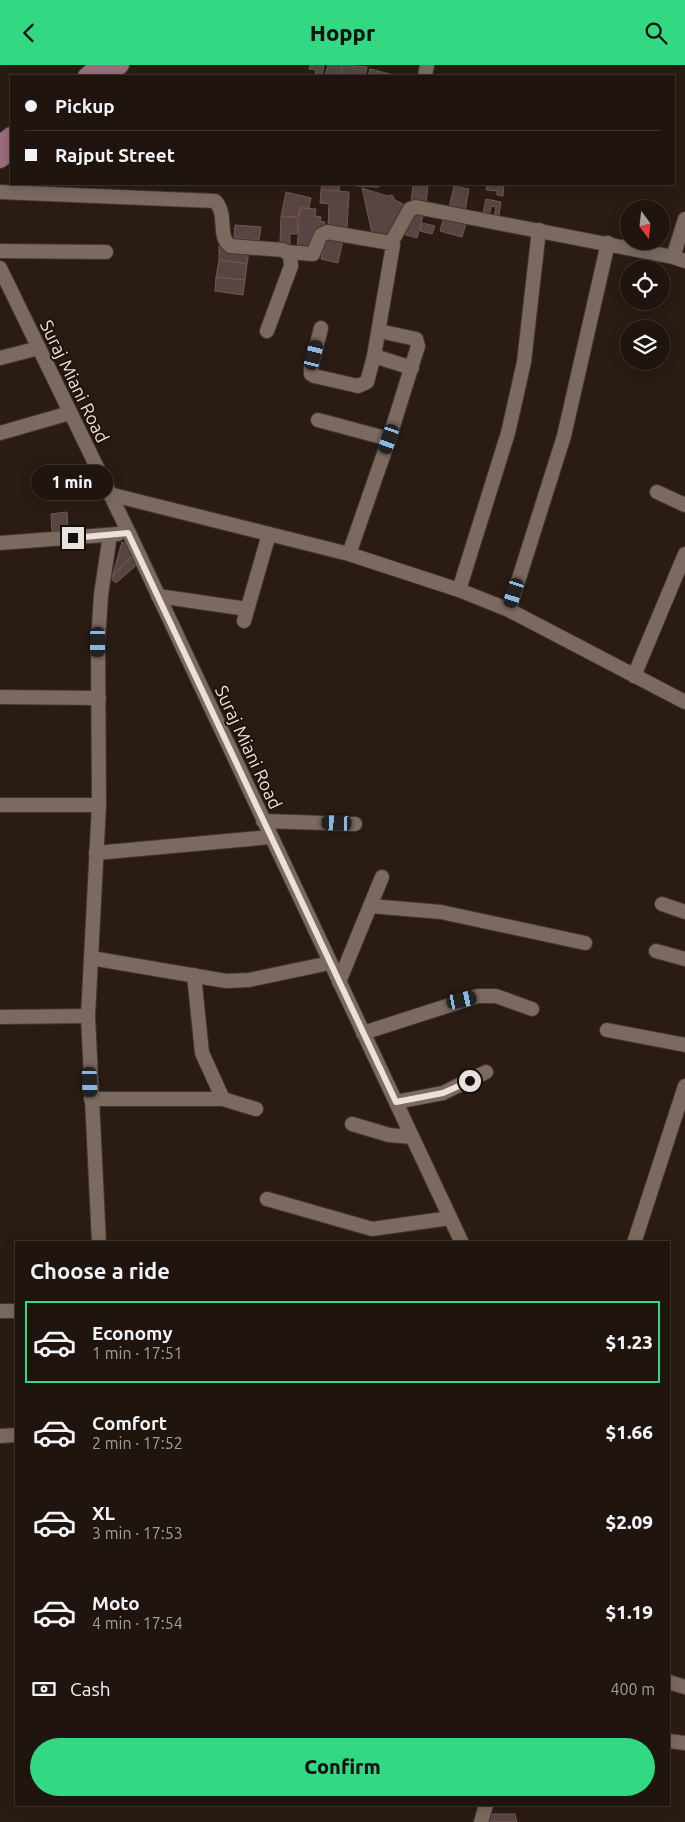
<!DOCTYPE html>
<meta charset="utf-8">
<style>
:root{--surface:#20150e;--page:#281e17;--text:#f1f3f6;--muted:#a29f9e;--line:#3d342e;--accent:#32d882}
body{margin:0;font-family:Ubuntu,sans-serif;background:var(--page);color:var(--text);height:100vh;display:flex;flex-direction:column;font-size:19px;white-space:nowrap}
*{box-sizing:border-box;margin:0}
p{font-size:16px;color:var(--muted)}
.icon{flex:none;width:28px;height:28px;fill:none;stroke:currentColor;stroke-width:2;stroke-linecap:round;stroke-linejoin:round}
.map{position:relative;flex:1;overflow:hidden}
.details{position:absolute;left:15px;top:1176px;width:655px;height:565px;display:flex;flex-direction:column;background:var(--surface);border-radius:0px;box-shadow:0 2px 12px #0003,0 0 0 1px var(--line)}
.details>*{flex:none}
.banner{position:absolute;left:10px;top:10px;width:665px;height:110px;border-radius:0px;box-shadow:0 2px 12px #0003,0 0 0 1px var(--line);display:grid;align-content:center;height:110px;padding:0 15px;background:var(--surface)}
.needle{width:32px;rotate:165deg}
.fabs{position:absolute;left:620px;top:135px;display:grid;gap:10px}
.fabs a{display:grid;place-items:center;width:50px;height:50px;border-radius:50%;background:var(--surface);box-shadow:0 2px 12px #0003,0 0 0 1px var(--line);font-size:25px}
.end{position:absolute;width:22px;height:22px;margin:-11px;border:6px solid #ebe1db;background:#111;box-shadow:0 0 0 2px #111}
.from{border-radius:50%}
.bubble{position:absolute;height:35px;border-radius:18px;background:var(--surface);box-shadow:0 2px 12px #0003,0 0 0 1px var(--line);font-size:16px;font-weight:800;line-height:35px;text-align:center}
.car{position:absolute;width:15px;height:30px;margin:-15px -8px;border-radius:6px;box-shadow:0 0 4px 1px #0007;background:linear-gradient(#222 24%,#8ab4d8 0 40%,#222 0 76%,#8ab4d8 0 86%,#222 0)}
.banner b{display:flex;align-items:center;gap:18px;height:48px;font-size:19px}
.banner b+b{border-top:1px solid var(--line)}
.banner i{width:12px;height:12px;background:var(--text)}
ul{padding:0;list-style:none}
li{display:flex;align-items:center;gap:15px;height:82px;margin:0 10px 8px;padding:0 5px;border:2px solid transparent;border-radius:0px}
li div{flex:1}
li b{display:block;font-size:19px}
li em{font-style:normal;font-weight:800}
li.selected{border-color:var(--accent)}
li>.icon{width:45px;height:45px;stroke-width:1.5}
h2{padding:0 15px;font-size:22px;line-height:60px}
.pay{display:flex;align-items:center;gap:12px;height:55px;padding:0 15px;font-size:19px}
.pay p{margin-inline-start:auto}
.primary-button{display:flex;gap:10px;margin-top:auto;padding:10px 15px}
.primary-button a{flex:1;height:58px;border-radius:30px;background:var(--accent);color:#111;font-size:20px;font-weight:800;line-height:58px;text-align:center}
header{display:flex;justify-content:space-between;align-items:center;height:65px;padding:0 15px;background:var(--accent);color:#111;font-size:22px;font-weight:800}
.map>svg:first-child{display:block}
.building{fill:#584443;stroke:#6e5957}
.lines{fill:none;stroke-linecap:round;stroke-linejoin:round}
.minor-casing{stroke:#423631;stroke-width:16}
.major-casing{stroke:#423631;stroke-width:20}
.minor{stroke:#7b6a5f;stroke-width:14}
.major{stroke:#9e6d7b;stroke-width:18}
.route{stroke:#ebe1db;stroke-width:6}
.labels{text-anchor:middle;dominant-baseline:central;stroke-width:4;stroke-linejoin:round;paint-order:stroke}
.street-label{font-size:18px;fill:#ebe1db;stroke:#20130a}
</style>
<header><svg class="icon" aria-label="back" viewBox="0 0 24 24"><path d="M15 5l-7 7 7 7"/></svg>Hoppr<svg class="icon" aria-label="search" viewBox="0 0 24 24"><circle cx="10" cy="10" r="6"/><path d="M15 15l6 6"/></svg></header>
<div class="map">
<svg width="685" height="1757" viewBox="0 0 685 1757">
<rect width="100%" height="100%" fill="#2a1c13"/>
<g class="building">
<path d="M 310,0 L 324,0 L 322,11 L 315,11 L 316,5 L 309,4 Z"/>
<path d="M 328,0 L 343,0 L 340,11 L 325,11 Z"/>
<path d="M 343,0 L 367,2 L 365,11 L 340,11 Z"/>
<path d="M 370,4 L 398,11 L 368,11 Z"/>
<path d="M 322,119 L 340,119 L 339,126 L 321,125 Z"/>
<path d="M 356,119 L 378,119 L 379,122 L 356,121 Z"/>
<path d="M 413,119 L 428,119 L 426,140 L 411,139 Z"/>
<path d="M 487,119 L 504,119 L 503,131 L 497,130 L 497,126 L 486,125 Z"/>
<path d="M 454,121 L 469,124 L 465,146 L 449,143 Z"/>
<path d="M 362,123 L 387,131 L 392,130 L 395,135 L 407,141 L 390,172 L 372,168 Z"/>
<path d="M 321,125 L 349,127 L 347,163 L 328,162 L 329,139 L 320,138 Z"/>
<path d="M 286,127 L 311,133 L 309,143 L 300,143 L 298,152 L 281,152 Z"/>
<path d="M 486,134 L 501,137 L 498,157 L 493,156 L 496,142 L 491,141 L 489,154 L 482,153 Z"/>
<path d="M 300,143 L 316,144 L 315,151 L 321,152 L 320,156 L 325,157 L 324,165 L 316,164 L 313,188 L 297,185 Z"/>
<path d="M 413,144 L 424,147 L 417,173 L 399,168 Z"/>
<path d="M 444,150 L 467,156 L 462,172 L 440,166 Z"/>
<path d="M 281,152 L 298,152 L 297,169 L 290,169 L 290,179 L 280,178 Z"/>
<path d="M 422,158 L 435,161 L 432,169 L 420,166 Z"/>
<path d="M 235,160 L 261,162 L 259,175 L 234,173 Z"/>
<path d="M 326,171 L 343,175 L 338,198 L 321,194 Z"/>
<path d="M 219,181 L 249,186 L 247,199 L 219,195 Z"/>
<path d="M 219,195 L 247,199 L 245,215 L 216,212 Z"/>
<path d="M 216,212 L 245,215 L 243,230 L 215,226 Z"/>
<path d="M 67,447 L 68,465 L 52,466 L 51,449 Z"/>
<path d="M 122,477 L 127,479 L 133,489 L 112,512 Z"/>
<path d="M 132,491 L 139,498 L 116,518 L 111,514 Z"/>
<path d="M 492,1749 L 515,1749 L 517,1757 L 486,1757 Z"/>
</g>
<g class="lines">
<g class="minor-casing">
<g id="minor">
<path d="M 425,11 L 427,0"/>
<path d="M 0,127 L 215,136 C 228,149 217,171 230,181 L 283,185 L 290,190 L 291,201 L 267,266"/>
<path d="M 391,178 L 410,144 L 416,142 L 673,192 L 685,196"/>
<path d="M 0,186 L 106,187"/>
<path d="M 287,187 L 313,189 L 321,170 L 327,167 L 391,178 L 393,180 L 374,291 L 367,317 L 358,321 L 314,311 L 311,309 L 311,303 L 321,263"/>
<path d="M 673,192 L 685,154"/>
<path d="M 0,203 L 129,468 L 462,1178"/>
<path d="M 374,291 L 412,303"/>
<path d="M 0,293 L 39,283"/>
<path d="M 318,355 L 389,374"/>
<path d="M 0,368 L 70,348"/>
<path d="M 657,427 L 685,440"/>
<path d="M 109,429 L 349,489 L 459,525 L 509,545 L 685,637"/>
<path d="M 0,478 L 118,469"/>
<path d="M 349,489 L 389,374 L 418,281 L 416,274 L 379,266"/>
<path d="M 459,525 L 508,368 L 524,297 L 539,165"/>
<path d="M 158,531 L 247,544"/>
<path d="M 509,545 L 564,371 L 608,178"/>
<path d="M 244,556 L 269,469"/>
<path d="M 634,611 L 685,489"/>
<path d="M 0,632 L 99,633"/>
<path d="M 0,740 L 99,740"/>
<path d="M 263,756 L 355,759"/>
<path d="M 96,788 L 271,772"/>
<path d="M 662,839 L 685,847"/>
<path d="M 370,841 L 441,847 L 585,878"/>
<path d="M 656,886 L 685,894"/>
<path d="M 91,893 L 226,916 L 249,915 L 330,898"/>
<path d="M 194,910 L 202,988 L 223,1034"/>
<path d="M 339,917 L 382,812"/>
<path d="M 0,952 L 88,951"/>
<path d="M 607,965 L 685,980"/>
<path d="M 363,968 L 478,931 L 496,931 L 532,944"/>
<path d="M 91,1034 L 223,1034 L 256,1044"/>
<path d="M 396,1037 L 443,1028 L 486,1007"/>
<path d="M 352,1059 L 389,1070 L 412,1072"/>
<path d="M 267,1134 L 372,1164 L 450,1153"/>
<path d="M 99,1178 L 88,951 L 99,740 L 98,577 L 101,530 L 110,470"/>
<path d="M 634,1178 L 685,1021"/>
<path d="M 0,1246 L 16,1246"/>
<path d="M 0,1371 L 16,1370"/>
<path d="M 669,1617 L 685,1622"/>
<path d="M 669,1676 L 685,1678"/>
<path d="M 481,1757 L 486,1740"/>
</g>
</g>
<g class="major-casing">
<g id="major">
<path d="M 87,11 L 101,0"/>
<path d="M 106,11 L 120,0"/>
<path d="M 0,80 L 11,71"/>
<path d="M 0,94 L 11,85"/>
</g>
</g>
<use href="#minor" class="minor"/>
<use href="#major" class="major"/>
</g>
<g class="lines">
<path class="route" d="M 73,473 L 128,468 L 396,1037 L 443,1028 L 470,1016"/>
</g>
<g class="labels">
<g class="street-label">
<text transform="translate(75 316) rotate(64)">Suraj Miani Road</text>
<text transform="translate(249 682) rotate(65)">Suraj Miani Road</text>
</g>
</g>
</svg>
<div class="fabs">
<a><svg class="needle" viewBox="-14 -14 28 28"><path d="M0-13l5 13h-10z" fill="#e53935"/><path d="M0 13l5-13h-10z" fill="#a29f9e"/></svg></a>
<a><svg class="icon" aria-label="locate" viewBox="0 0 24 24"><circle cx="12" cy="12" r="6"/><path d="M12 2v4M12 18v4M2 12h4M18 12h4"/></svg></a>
<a><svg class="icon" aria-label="layers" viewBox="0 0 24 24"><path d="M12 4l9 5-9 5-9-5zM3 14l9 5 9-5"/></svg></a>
</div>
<i class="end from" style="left:470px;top:1016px"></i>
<i class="end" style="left:73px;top:473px"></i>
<div class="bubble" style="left:31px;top:400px;width:82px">1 min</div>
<i class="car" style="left:314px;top:290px;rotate:14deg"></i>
<i class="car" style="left:389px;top:374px;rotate:199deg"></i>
<i class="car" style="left:514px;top:528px;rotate:198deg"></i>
<i class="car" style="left:98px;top:577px;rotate:180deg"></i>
<i class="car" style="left:337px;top:758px;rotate:272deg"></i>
<i class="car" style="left:462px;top:935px;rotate:78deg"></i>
<i class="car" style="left:90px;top:1017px;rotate:178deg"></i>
<div class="banner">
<b><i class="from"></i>Pickup</b>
<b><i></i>Rajput Street</b>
</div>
<section class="details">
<h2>Choose a ride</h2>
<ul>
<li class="selected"><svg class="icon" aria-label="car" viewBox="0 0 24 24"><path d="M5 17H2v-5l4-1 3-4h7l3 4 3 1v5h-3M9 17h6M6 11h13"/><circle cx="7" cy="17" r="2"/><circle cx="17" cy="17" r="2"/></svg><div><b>Economy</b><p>1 min · 17:51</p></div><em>$1.23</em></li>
<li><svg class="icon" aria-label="car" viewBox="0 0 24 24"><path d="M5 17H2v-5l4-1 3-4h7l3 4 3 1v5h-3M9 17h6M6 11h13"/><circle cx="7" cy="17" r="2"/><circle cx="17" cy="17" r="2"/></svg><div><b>Comfort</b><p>2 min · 17:52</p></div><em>$1.66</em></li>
<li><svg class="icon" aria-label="car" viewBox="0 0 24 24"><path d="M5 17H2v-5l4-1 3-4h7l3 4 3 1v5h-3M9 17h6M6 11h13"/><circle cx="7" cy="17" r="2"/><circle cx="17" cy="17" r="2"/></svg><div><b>XL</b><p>3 min · 17:53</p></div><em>$2.09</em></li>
<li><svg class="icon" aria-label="car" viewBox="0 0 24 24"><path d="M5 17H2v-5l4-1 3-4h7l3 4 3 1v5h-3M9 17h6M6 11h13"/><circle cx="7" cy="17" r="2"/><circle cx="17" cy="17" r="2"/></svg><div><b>Moto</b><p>4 min · 17:54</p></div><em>$1.19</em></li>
</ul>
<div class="pay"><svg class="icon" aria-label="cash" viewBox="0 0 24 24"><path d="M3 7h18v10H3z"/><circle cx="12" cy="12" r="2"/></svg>Cash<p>400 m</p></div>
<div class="primary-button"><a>Confirm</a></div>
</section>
</div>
